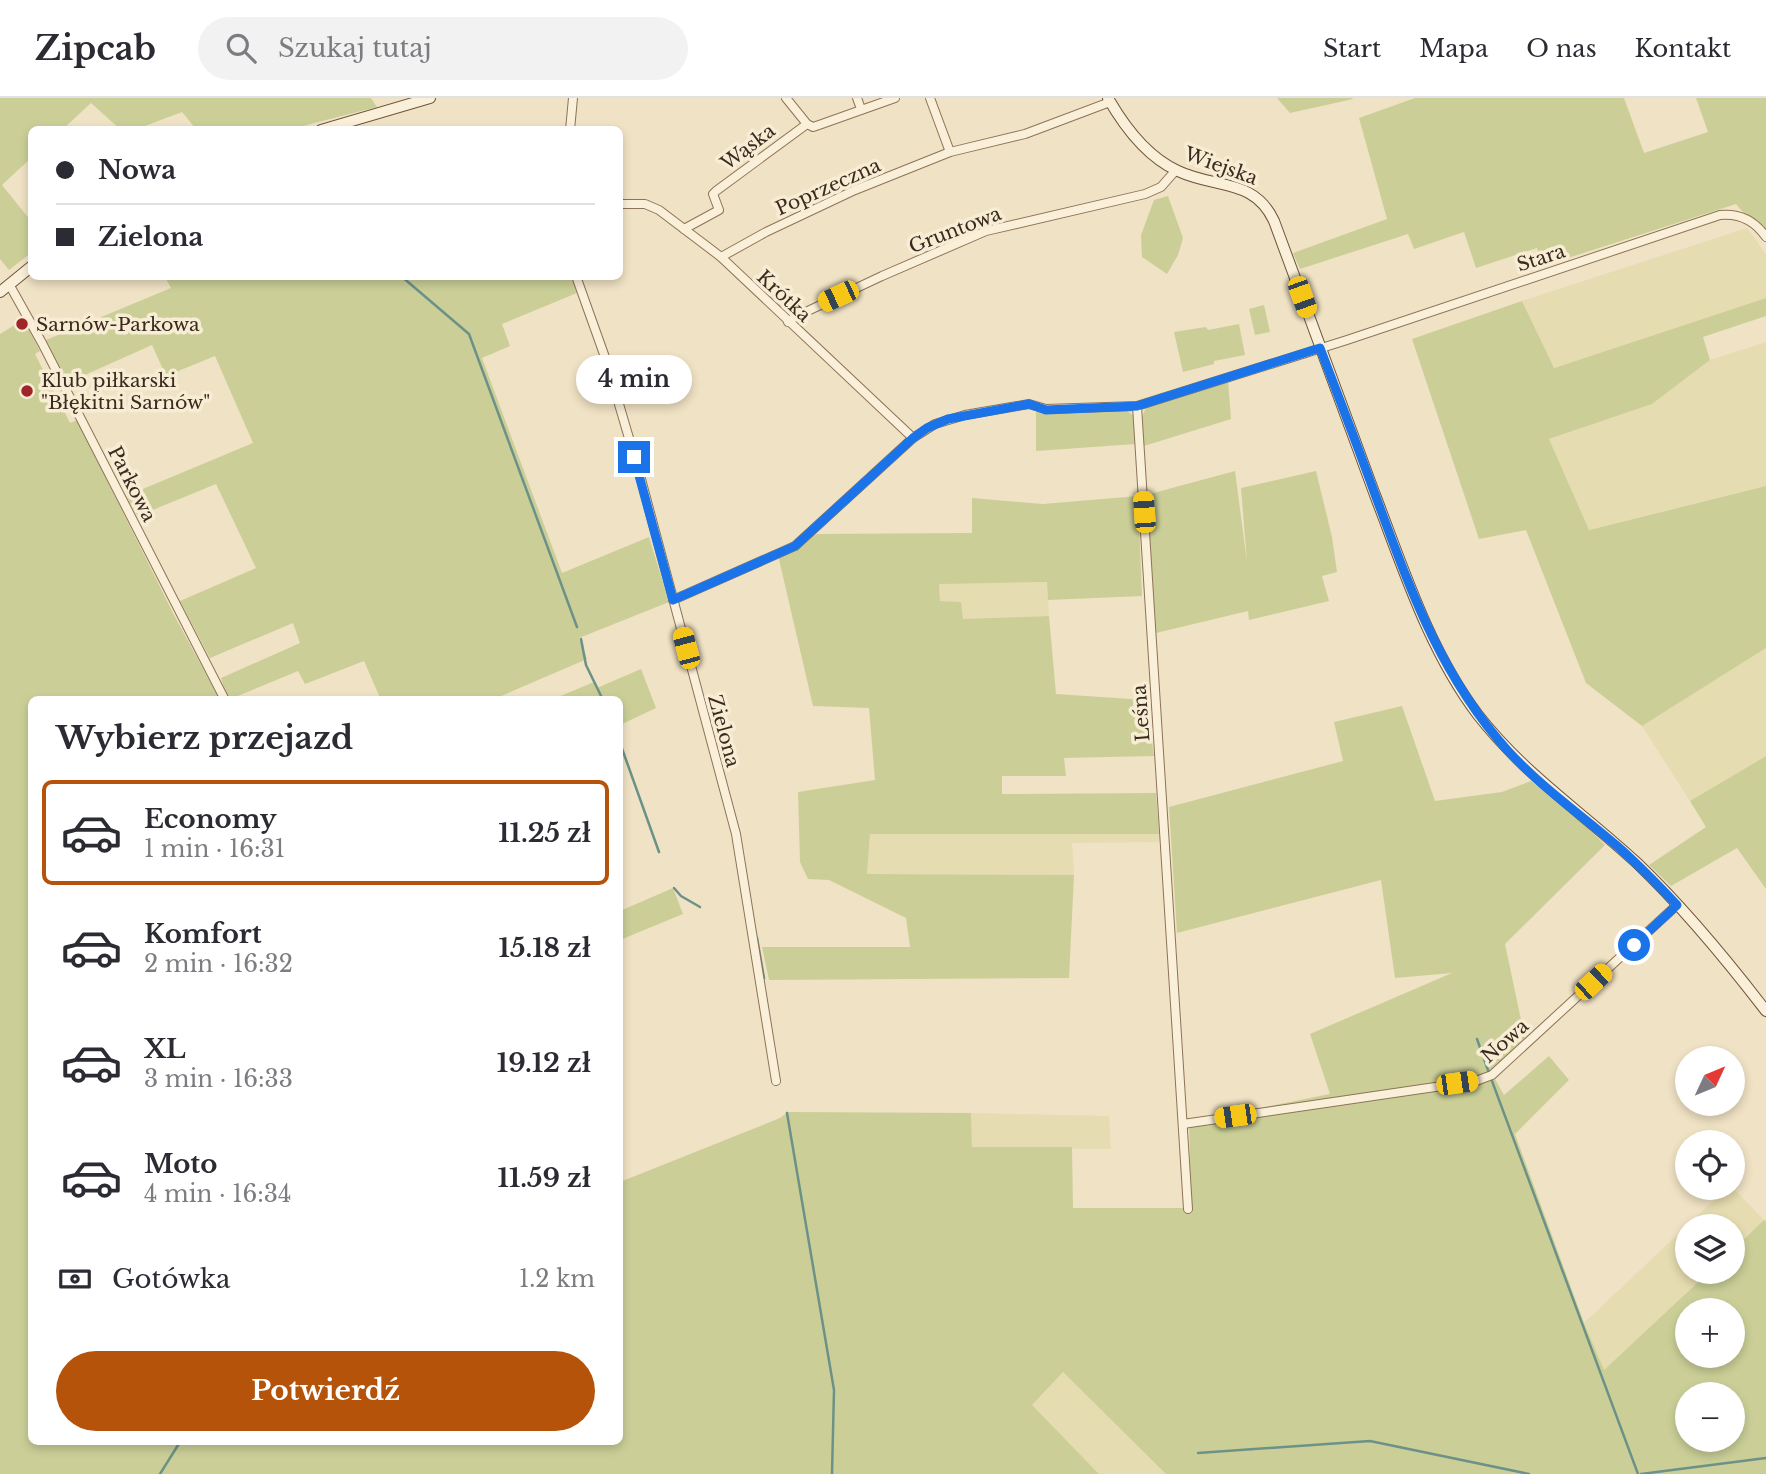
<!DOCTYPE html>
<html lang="pl">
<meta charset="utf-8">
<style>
:root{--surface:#fff;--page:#f2f2f3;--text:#2b2b33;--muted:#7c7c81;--line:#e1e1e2;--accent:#b45309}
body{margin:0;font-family:"Libre Baskerville",serif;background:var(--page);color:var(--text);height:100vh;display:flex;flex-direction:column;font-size:26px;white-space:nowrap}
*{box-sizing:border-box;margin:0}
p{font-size:23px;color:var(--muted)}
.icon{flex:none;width:38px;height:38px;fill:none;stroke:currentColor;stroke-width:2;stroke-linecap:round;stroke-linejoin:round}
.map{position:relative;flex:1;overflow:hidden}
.drawer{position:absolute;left:28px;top:598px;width:595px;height:749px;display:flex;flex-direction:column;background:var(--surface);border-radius:10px;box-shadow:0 4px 10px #0003}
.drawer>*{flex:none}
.hud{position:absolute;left:28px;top:28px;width:595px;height:154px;border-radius:10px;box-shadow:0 4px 10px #0003;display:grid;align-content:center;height:154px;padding:0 28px;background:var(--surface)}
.needle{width:46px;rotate:46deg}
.fabs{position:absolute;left:1675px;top:948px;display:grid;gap:14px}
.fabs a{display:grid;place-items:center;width:70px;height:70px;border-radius:50%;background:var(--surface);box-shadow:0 4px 10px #0003;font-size:35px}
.end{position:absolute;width:32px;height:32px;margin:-16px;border:9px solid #1a73e8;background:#fff;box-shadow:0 0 0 4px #fff}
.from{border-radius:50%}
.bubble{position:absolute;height:49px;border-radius:24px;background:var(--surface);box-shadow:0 4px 10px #0003;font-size:23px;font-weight:800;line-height:49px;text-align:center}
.car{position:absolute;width:21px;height:42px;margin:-21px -10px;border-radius:9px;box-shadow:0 0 5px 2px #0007;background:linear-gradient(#f5c518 24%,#345 0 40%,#f5c518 0 76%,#345 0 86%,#f5c518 0)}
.hud b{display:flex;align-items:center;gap:24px;height:66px;font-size:26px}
.hud b+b{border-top:2px solid var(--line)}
.hud i{width:18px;height:18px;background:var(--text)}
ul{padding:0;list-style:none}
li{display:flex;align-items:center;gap:21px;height:105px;margin:0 14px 10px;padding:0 14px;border:4px solid transparent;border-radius:10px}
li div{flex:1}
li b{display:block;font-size:26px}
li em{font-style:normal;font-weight:800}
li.on{border-color:var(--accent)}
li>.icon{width:63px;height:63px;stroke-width:1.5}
h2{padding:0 28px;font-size:32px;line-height:84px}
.pay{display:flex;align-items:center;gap:18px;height:77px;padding:0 28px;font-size:26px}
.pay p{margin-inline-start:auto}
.action{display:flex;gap:14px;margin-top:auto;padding:14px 28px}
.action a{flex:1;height:80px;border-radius:42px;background:var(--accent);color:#fff;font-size:28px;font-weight:800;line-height:80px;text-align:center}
header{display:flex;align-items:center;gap:42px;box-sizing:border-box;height:98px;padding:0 35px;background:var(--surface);border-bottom:2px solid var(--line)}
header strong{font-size:33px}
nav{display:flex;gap:38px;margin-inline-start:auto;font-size:24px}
.search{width:490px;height:63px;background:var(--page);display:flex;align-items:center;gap:18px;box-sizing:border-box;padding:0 24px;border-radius:38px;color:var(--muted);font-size:26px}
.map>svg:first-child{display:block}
.farmland{fill:#e6dcb1}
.green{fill:#cbcf97;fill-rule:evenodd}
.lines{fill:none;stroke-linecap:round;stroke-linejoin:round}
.stream{stroke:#6c9288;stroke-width:2.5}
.street-casing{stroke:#8c7359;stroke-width:10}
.secondary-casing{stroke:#6e543c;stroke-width:12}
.street{stroke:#faefd8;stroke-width:8}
.secondary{stroke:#faefd8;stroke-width:10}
.route{stroke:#1a73e8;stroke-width:9}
.poi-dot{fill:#9e262b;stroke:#f7ecd4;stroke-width:2.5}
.labels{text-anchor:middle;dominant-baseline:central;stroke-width:7;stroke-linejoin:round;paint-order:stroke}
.street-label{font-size:19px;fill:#3b2b1e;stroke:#f7ecd4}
.poi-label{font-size:19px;fill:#3b2b1e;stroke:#f7ecd4;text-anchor:start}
</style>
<header>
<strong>Zipcab</strong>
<div class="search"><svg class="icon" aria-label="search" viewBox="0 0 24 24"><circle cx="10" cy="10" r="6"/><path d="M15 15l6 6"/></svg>Szukaj tutaj</div>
<nav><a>Start</a><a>Mapa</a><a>O nas</a><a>Kontakt</a></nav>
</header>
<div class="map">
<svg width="1766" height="1376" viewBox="0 0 1766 1376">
<rect width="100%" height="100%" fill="#f0e2c4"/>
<g class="farmland">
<path d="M 1747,130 L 1766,156 L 1766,200 L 1553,270 L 1522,203 Z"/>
<path d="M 1766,244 L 1766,388 L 1588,432 L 1549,341 L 1652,306 L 1710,262 Z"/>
<path d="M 1047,484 L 1049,518 L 963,521 L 940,503 L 939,485 Z"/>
<path d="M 1766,550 L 1766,658 L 1690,703 L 1642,628 Z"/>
<path d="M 870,736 L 1159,736 L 1159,744 L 1072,745 L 1074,777 L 867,776 Z"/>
<path d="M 971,1015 L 1109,1018 L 1111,1051 L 972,1050 Z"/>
<path d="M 1727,1090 L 1733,1090 L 1764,1122 L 1733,1152 L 1732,1129 L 1687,1129 L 1687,1174 L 1709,1174 L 1604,1273 L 1584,1225 Z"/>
<path d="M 1063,1274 L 1167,1376 L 1099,1376 L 1031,1307 Z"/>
</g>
<g class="green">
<path d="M 0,0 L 371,0 L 377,9 L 291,31 L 196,31 L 182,14 L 137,31 L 121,32 L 91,5 L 63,31 L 32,32 L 31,60 L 2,87 L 31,123 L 31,155 L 9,172 L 0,161 Z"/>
<path d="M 1277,0 L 1352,0 L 1353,1 L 1290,15 Z"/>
<path d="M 1415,0 L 1624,0 L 1644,55 L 1708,34 L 1696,0 L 1766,0 L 1766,141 L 1736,106 L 1543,168 L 1537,150 L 1476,170 L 1464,134 L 1414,151 L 1408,136 L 1300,171 L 1293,155 L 1387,121 L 1359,20 Z"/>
<path d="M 1168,98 L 1183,140 L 1178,157 L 1167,176 L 1142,159 L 1141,137 L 1154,102 Z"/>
<path d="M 165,179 L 572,179 L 577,195 L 502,226 L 510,248 L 482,260 L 562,475 L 649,439 L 669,504 L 579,540 L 587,561 L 492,602 L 381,602 L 364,563 L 305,586 L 298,573 L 228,602 L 221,580 L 300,545 L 293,525 L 210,560 L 180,503 L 256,470 L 216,386 L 138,418 L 126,398 L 253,345 L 215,258 L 166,278 L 152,247 L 67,285 L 46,242 L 171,190 Z"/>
<path d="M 1766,200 L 1766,218 L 1703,239 L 1710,262 L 1652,306 L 1549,341 L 1589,432 L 1766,388 L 1766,550 L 1642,628 L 1586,585 L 1526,432 L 1479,441 L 1412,241 L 1522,203 L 1554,270 Z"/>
<path d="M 1264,207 L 1270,234 L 1255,237 L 1249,211 Z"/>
<path d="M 18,225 L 22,231 L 27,228 L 40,253 L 35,256 L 70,325 L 77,322 L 174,517 L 220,602 L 32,602 L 32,1344 L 620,1344 L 620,1084 L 780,1020 L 788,1014 L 971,1015 L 972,1049 L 1072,1049 L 1073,1110 L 1191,1110 L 1189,1024 L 1330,996 L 1310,936 L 1452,875 L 1395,880 L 1381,782 L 1177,835 L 1169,709 L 1343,663 L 1334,624 L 1402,608 L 1435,703 L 1502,694 L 1531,683 L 1583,725 L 1605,747 L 1505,846 L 1527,950 L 1495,981 L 1504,997 L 1549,958 L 1569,982 L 1515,1036 L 1584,1225 L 1604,1272 L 1709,1174 L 1732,1174 L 1733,1152 L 1764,1122 L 1766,1123 L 1766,1376 L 1166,1376 L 1063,1274 L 1032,1307 L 1099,1376 L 0,1376 L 0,236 ZM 1687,1213 L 1732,1213 L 1732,1258 L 1687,1258 ZM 1687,1297 L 1732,1297 L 1732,1342 L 1687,1342 Z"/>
<path d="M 1239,226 L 1245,257 L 1214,263 L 1214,266 L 1183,274 L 1174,234 L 1206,229 L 1208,232 Z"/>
<path d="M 1228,283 L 1231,321 L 1144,348 C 1143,334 1138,317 1149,307 Z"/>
<path d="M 1126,312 L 1134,318 L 1135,346 L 1036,353 L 1036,314 Z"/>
<path d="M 1235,373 L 1247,464 L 1241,390 L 1316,373 L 1332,439 L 1337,474 L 1322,478 L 1329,503 L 1249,522 L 1248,513 L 1156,535 L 1146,397 Z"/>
<path d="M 1138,398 L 1142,498 L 1048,502 L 1047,484 L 939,486 L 940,503 L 961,504 L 963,521 L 1049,518 L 1056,596 L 1146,602 L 1154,658 L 1064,660 L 1066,678 L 1002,678 L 1002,696 L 1156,695 L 1159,736 L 870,736 L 867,776 L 1074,777 L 1069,880 L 769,882 L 762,849 L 910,849 L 906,820 L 829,782 L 808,781 L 800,764 L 798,694 L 875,682 L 869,610 L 813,608 L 778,457 L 817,436 L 972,435 L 972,400 L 1043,406 Z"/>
<path d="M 641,571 L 656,610 L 620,627 L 620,602 L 551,602 L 594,584 L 597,590 Z"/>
<path d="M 1766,658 L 1766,791 L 1737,750 L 1671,788 L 1649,767 L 1706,729 L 1690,703 Z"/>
<path d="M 673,790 L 683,816 L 620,842 L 620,813 Z"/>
</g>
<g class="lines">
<g class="stream">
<path d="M 401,178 L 469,236 L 577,529"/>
<path d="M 581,541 L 586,567 L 603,602"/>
<path d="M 620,645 L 659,754"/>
<path d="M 674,790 L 681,798 L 700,809"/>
<path d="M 757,840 L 764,880"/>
<path d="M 1477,941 L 1489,975"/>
<path d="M 1492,983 L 1638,1376"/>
<path d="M 787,1015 L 834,1292 L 832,1376"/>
<path d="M 1198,1355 L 1370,1343 L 1529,1376"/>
<path d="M 160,1376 L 180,1344"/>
<path d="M 1641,1376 L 1766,1360"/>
</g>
<g class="street-casing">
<g id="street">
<path d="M 786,0 L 807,26"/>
<path d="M 857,0 L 861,11"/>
<path d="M 930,0 L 950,54"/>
<path d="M 570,32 L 573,0"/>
<path d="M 620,106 L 645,106 L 659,112 L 721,159 L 913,340"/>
<path d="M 684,131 L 719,112 L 713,96 L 716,93 L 807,26 L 813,29 L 819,27 L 895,0"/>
<path d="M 721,159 L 766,134 L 855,92 L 950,54 L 1025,36 L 1110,4"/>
<path d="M 576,178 L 606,262 L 641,381 L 736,736 L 776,983"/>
<path d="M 9,186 L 42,245 L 225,602"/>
<path d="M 788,224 L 795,219 L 882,178 L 986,133 L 1145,96 L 1161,89 L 1176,72"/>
<path d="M 1137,308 L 1188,1111"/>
<path d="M 673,502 L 795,448 L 913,340 L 935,326 L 965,317 L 1029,306 L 1046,311 L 1137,308 L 1347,242 L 1720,117 C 1740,115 1755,123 1766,139"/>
<path d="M 1183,1026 L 1476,983 L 1492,977 L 1677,807"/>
</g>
</g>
<g class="secondary-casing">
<g id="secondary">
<path d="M 1108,0 C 1124,28 1147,59 1178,73 C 1216,91 1254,80 1274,123 C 1307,215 1341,306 1375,397 C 1404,472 1429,552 1478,617 C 1525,677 1582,714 1637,765 C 1684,810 1726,861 1766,913"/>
<path d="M 321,32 L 430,0"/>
<path d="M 0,194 L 32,168"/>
</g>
</g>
<use href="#street" class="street"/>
<use href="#secondary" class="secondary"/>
</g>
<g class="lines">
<path class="route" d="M 634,359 L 673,502 L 795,448 L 913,340 L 927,330 L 948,321 L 1029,306 L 1046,312 L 1137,308 L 1320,250 C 1339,300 1358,349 1376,399 C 1411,493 1440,577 1508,653 C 1540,688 1580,716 1616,747 C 1638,766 1657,786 1677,807 L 1634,847"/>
</g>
<g class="poi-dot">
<circle cx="22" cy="226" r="7"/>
<circle cx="27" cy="293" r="7"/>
</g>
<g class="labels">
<g class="street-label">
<text transform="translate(748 49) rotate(-37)">Wąska</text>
<text transform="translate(1221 68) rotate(20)">Wiejska</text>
<text transform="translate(828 89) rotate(-24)">Poprzeczna</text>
<text transform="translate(955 132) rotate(-21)">Gruntowa</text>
<text transform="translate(1541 160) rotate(-18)">Stara</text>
<text transform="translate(784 198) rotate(43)">Krótka</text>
<text transform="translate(132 386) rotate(63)">Parkowa</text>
<text transform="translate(1141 615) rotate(-94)">Leśna</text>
<text transform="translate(724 633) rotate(75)">Zielona</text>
<text transform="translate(1505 943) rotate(-41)">Nowa</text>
</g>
<g class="poi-label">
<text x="36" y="226">Sarnów-Parkowa</text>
<text x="41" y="282">Klub piłkarski<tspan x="41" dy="22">"Błękitni Sarnów"</tspan></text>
</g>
</g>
</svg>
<div class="fabs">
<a><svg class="needle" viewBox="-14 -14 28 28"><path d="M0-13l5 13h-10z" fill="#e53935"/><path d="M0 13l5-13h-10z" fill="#7c7c81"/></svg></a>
<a><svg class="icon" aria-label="locate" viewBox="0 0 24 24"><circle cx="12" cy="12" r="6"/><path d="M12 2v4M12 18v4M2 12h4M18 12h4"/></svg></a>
<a><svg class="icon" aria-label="layers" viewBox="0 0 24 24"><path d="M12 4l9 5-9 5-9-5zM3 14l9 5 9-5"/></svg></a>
<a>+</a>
<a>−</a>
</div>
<i class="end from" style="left:1634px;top:847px"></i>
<i class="end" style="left:634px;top:359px"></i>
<div class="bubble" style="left:576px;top:257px;width:116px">4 min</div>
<i class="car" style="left:838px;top:198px;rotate:245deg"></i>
<i class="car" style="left:1302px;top:199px;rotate:160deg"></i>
<i class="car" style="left:1144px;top:414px;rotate:356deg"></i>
<i class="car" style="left:686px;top:550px;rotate:345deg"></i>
<i class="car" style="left:1593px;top:884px;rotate:47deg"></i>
<i class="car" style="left:1457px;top:985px;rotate:82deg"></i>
<i class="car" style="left:1235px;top:1018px;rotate:262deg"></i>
<div class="hud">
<b><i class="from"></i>Nowa</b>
<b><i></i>Zielona</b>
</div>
<section class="drawer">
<h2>Wybierz przejazd</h2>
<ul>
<li class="on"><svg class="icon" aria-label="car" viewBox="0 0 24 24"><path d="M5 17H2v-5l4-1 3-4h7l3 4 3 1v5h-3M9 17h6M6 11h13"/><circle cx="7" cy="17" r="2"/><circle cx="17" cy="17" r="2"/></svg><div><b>Economy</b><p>1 min · 16:31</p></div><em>11.25 zł</em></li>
<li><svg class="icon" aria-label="car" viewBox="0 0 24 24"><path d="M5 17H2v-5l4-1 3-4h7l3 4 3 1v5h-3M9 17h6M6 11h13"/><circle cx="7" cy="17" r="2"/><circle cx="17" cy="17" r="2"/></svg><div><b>Komfort</b><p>2 min · 16:32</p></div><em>15.18 zł</em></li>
<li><svg class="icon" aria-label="car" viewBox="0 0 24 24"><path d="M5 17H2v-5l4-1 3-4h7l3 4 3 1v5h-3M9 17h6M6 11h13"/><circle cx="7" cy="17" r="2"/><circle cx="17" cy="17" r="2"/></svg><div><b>XL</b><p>3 min · 16:33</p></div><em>19.12 zł</em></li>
<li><svg class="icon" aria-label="car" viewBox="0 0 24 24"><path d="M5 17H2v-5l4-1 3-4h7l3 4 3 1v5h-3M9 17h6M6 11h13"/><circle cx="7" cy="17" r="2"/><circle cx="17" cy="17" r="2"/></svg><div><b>Moto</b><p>4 min · 16:34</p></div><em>11.59 zł</em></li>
</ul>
<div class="pay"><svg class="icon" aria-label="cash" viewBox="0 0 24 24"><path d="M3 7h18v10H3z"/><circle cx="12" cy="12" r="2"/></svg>Gotówka<p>1.2 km</p></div>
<div class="action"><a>Potwierdź</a></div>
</section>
</div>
